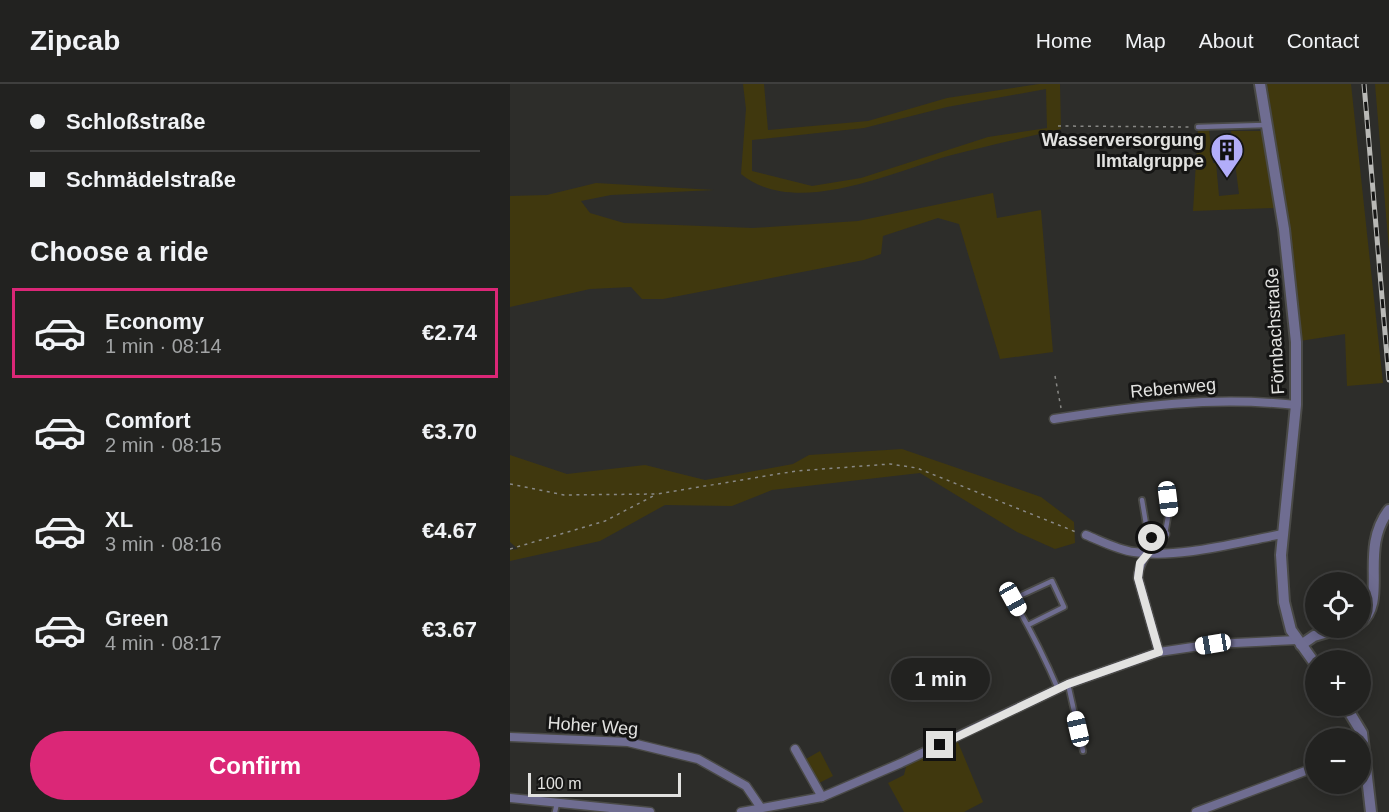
<!DOCTYPE html>
<meta charset="utf-8">
<style>
:root{--surface:#222220;--page:#2a2a29;--text:#f1f3f6;--muted:#a2a4a5;--line:#3f3f3e;--accent:#db2777}
body{margin:0;font-family:Arial,sans-serif;background:var(--page);color:var(--text);height:100vh;display:flex;flex-direction:column;font-size:22px;white-space:nowrap}
*{box-sizing:border-box;margin:0}
p{font-size:20px;color:var(--muted)}
.icon{flex:none;width:33px;height:33px;fill:none;stroke:currentColor;stroke-width:2;stroke-linecap:round;stroke-linejoin:round}
.map{position:relative;flex:1;overflow:hidden}
.side{display:flex;flex-direction:column;background:var(--surface);width:510px}
.side>*{flex:none}
.guide{display:grid;align-content:center;height:132px;padding:0 30px;background:var(--surface)}
.fabs{position:absolute;left:795px;top:488px;display:grid;gap:12px}
.fabs a{display:grid;place-items:center;width:66px;height:66px;border-radius:50%;background:var(--surface);box-shadow:0 3px 15px #0003,0 0 0 2px var(--line);font-size:30px}
.scale{position:absolute;left:18px;bottom:15px;width:153px;box-sizing:border-box;padding-left:6px;border:3px solid #e2e2e0;border-top:0;font-size:16px;line-height:21px;white-space:nowrap;color:#e2e2e0;-webkit-text-stroke:4px #151514;paint-order:stroke}
.end{position:absolute;width:27px;height:27px;margin:-14px;border:8px solid #e2e2e0;background:#111;box-shadow:0 0 0 3px #111}
.from{border-radius:50%}
.bubble{position:absolute;height:42px;border-radius:21px;background:var(--surface);box-shadow:0 3px 15px #0003,0 0 0 2px var(--line);font-size:20px;font-weight:800;line-height:42px;text-align:center}
.car{position:absolute;width:18px;height:36px;margin:-18px -9px;border-radius:8px;box-shadow:0 0 4px 2px #0007;background:linear-gradient(#fff 24%,#345 0 40%,#fff 0 76%,#345 0 86%,#fff 0)}
.guide b{display:flex;align-items:center;gap:21px;height:57px;font-size:22px}
.guide b+b{border-top:2px solid var(--line)}
.guide i{width:15px;height:15px;background:var(--text)}
ul{padding:0;list-style:none}
li{display:flex;align-items:center;gap:18px;height:90px;margin:0 12px 9px;padding:0 18px;border:3px solid transparent;border-radius:0px}
li div{flex:1}
li b{display:block;font-size:22px}
li em{font-style:normal;font-weight:800}
li.on{border-color:var(--accent)}
li>.icon{width:54px;height:54px;stroke-width:1.5}
h2{padding:0 30px;font-size:27px;line-height:72px}
.cta{display:flex;gap:12px;margin-top:auto;padding:12px 30px}
.cta a{flex:1;height:69px;border-radius:36px;background:var(--accent);color:#fff;font-size:24px;font-weight:800;line-height:69px;text-align:center}
header{display:flex;align-items:center;gap:36px;box-sizing:border-box;height:84px;padding:0 30px;background:var(--surface);border-bottom:2px solid var(--line)}
header strong{font-size:28px}
nav{display:flex;gap:33px;margin-inline-start:auto;font-size:21px}
main{display:flex;flex:1;min-height:0}
.map>svg:first-child{display:block}
.green{fill:#40380e;fill-rule:evenodd}
.lines{fill:none;stroke-linecap:round;stroke-linejoin:round}
.service-casing{stroke:#4a4a47;stroke-width:8}
.minor-casing{stroke:#4a4a47;stroke-width:11}
.tertiary-casing{stroke:#4a4a47;stroke-width:14}
.path{stroke:#888885;stroke-width:1.5;stroke-dasharray:3 4.5;stroke-linecap:butt}
.service{stroke:#6f6d91;stroke-width:4.5}
.minor{stroke:#6f6d91;stroke-width:8}
.tertiary{stroke:#6f6d91;stroke-width:10}
.rail-casing{stroke:#b9b9b6;stroke-width:5}
.rail{stroke:#151514;stroke-width:3;stroke-dasharray:9;stroke-linecap:butt}
.route{stroke:#e2e2e0;stroke-width:8}
.labels{text-anchor:middle;dominant-baseline:central;stroke-width:6;stroke-linejoin:round;paint-order:stroke}
.poi-label{font-size:18px;font-weight:bold;fill:#e2e2e0;stroke:#151514;text-anchor:end}
.street-label{font-size:18px;fill:#e2e2e0;stroke:#151514}
</style>
<header>
<strong>Zipcab</strong>
<nav><a>Home</a><a>Map</a><a>About</a><a>Contact</a></nav>
</header>
<main>
<section class="side">
<div class="guide">
<b><i class="from"></i>Schloßstraße</b>
<b><i></i>Schmädelstraße</b>
</div>
<h2>Choose a ride</h2>
<ul>
<li class="on"><svg class="icon" aria-label="car" viewBox="0 0 24 24"><path d="M5 17H2v-5l4-1 3-4h7l3 4 3 1v5h-3M9 17h6M6 11h13"/><circle cx="7" cy="17" r="2"/><circle cx="17" cy="17" r="2"/></svg><div><b>Economy</b><p>1 min · 08:14</p></div><em>€2.74</em></li>
<li><svg class="icon" aria-label="car" viewBox="0 0 24 24"><path d="M5 17H2v-5l4-1 3-4h7l3 4 3 1v5h-3M9 17h6M6 11h13"/><circle cx="7" cy="17" r="2"/><circle cx="17" cy="17" r="2"/></svg><div><b>Comfort</b><p>2 min · 08:15</p></div><em>€3.70</em></li>
<li><svg class="icon" aria-label="car" viewBox="0 0 24 24"><path d="M5 17H2v-5l4-1 3-4h7l3 4 3 1v5h-3M9 17h6M6 11h13"/><circle cx="7" cy="17" r="2"/><circle cx="17" cy="17" r="2"/></svg><div><b>XL</b><p>3 min · 08:16</p></div><em>€4.67</em></li>
<li><svg class="icon" aria-label="car" viewBox="0 0 24 24"><path d="M5 17H2v-5l4-1 3-4h7l3 4 3 1v5h-3M9 17h6M6 11h13"/><circle cx="7" cy="17" r="2"/><circle cx="17" cy="17" r="2"/></svg><div><b>Green</b><p>4 min · 08:17</p></div><em>€3.67</em></li>
</ul>
<div class="cta"><a>Confirm</a></div>
</section>
<div class="map">
<svg width="879" height="728" viewBox="0 0 879 728">
<rect width="100%" height="100%" fill="#2d2d2a"/>
<g class="green">
<path d="M 233,0 L 254,0 L 258,46 L 358,37 L 437,14 L 529,0 L 550,0 L 551,45 C 513,54 476,62 438,72 C 381,89 284,134 231,90 L 236,25 ZM 536,5 L 537,44 L 478,53 L 351,94 L 302,102 L 242,87 L 242,56 L 354,44 L 437,23 Z"/>
<path d="M 757,0 L 841,0 L 873,299 L 837,302 L 835,250 L 790,257 L 781,155 Z"/>
<path d="M 865,0 L 879,0 L 879,166 Z"/>
<path d="M 688,46 L 699,46 L 703,79 L 706,79 L 709,112 L 729,110 L 721,47 L 753,47 L 765,124 L 683,127 Z"/>
<path d="M 86,99 L 204,106 L 101,111 L 71,117 L 80,129 L 114,139 L 243,144 L 348,137 L 483,109 L 487,134 L 531,126 L 543,268 L 490,275 L 449,140 L 428,134 L 373,152 L 371,170 L 354,176 L 153,215 L 132,215 L 121,203 L 80,205 L 0,223 L 0,112 L 37,111 Z"/>
<path d="M 392,365 L 531,413 L 564,438 L 565,459 L 545,465 L 507,448 L 410,389 L 262,406 L 222,422 L 155,421 L 90,457 L 0,477 L 0,466 L 8,465 L 0,458 L 0,371 L 57,390 L 135,381 L 195,396 L 283,380 L 299,371 Z"/>
<path d="M 447,656 L 473,718 L 454,728 L 394,728 L 378,699 L 394,691 L 397,679 Z"/>
<path d="M 310,667 L 323,692 L 309,699 L 296,675 Z"/>
</g>
<g class="lines">
<g class="service-casing">
<g id="service">
<path d="M 688,43 L 755,41"/>
<path d="M 632,416 L 638,452 L 650,455"/>
<path d="M 655,450 L 659,427 L 656,403"/>
<path d="M 518,541 L 554,523 L 542,497 L 503,515 C 520,545 535,574 548,605"/>
<path d="M 558,600 L 573,667"/>
<path d="M 45,728 L 47,719"/>
</g>
</g>
<g class="minor-casing">
<g id="minor">
<path d="M 544,335 C 628,322 701,312 786,321"/>
<path d="M 576,451 C 591,457 608,466 624,468 C 669,475 728,458 773,450"/>
<path d="M 649,568 L 628,494 C 629,474 642,464 655,450"/>
<path d="M 0,653 L 118,658 L 188,675 L 236,702 L 251,724"/>
<path d="M 285,665 L 312,713"/>
<path d="M 0,714 L 140,728"/>
<path d="M 231,728 L 312,713 L 391,679 L 558,600 L 649,568 L 703,560 L 787,556"/>
<path d="M 686,728 L 806,683"/>
</g>
</g>
<g class="tertiary-casing">
<g id="tertiary">
<path d="M 750,0 L 774,145 L 786,258 L 786,321 L 771,471 L 774,518 L 781,546 L 806,581"/>
<path d="M 850,539 C 879,517 848,466 879,426"/>
<path d="M 791,561 L 804,552 L 835,543"/>
<path d="M 835,621 L 852,649 L 861,728"/>
</g>
</g>
<g class="path">
<path d="M 548,42 L 681,43"/>
<path d="M 545,292 L 551,324"/>
<path d="M 0,400 L 54,411 L 147,410 L 286,387 L 380,380 L 407,384 L 566,448"/>
<path d="M 0,465 L 95,437 L 147,410"/>
</g>
<use href="#service" class="service"/>
<use href="#minor" class="minor"/>
<use href="#tertiary" class="tertiary"/>
<g class="rail-casing">
<path id="rail" d="M 854,0 L 879,296"/>
</g>
<use href="#rail" class="rail"/>
</g>
<g class="lines">
<path class="route" d="M 430,661 L 558,600 L 649,568 L 628,494 L 630,479 L 650,455 L 642,454"/>
</g>
<defs>
<g id="building-pin" transform="scale(1.725)"><path d="M0 17L-7.5 6A9.5 9.5 0 1 1 7.5 6Z" fill="#b2adf9" stroke="#151514"/><path d="M-4-6H4V6H1V3H-1V6H-4ZM-2.5-4.3h1.7v1.8h-1.7ZM.8-4.3h1.7v1.8H.8ZM-2.5-1h1.7V.8h-1.7ZM.8-1h1.7V.8H.8Z" fill="#111"/></g>
</defs>
<g fill-rule="evenodd">
<use href="#building-pin" x="717" y="66"/>
</g>
<g class="labels">
<g class="poi-label">
<text x="694" y="56">Wasserversorgung<tspan x="694" dy="21">Ilmtalgruppe</tspan></text>
</g>
<g class="street-label">
<text transform="translate(765 247) rotate(-93)">Förnbachstraße</text>
<text transform="translate(663 304) rotate(-5)">Rebenweg</text>
<text transform="translate(83 642) rotate(4)">Hoher Weg</text>
</g>
</g>
</svg>
<div class="fabs">
<a><svg class="icon" aria-label="locate" viewBox="0 0 24 24"><circle cx="12" cy="12" r="6"/><path d="M12 2v4M12 18v4M2 12h4M18 12h4"/></svg></a>
<a>+</a>
<a>−</a>
</div>
<div class="scale">100 m</div>
<i class="end from" style="left:642px;top:454px"></i>
<i class="end" style="left:430px;top:661px"></i>
<div class="bubble" style="left:381px;top:574px;width:99px">1 min</div>
<i class="car" style="left:658px;top:415px;rotate:173deg"></i>
<i class="car" style="left:503px;top:515px;rotate:151deg"></i>
<i class="car" style="left:703px;top:560px;rotate:261deg"></i>
<i class="car" style="left:568px;top:645px;rotate:347deg"></i>
</div>
</main>
